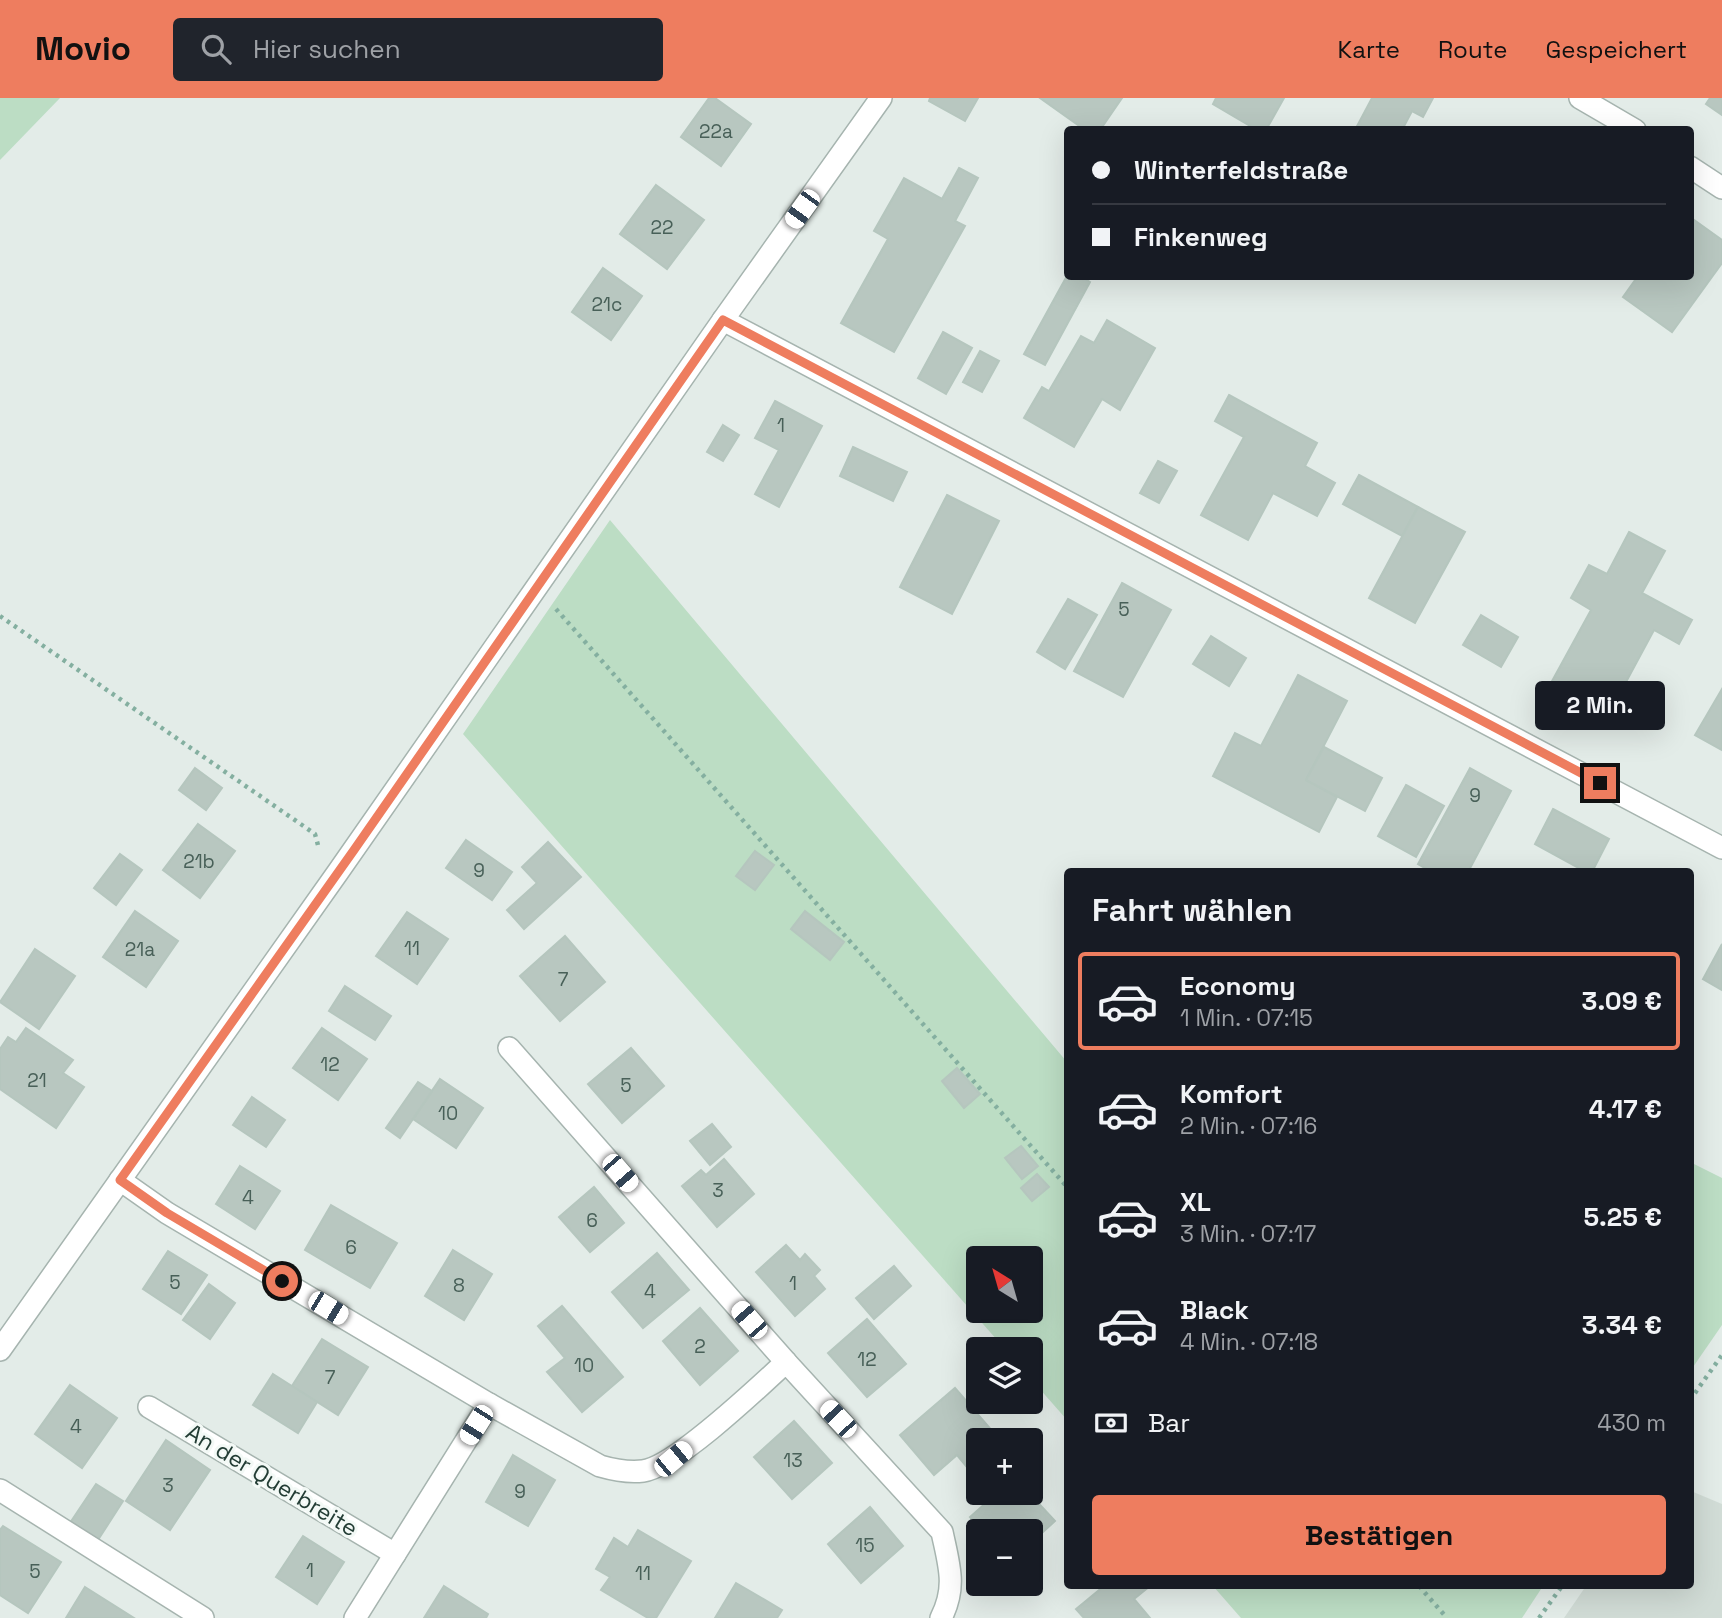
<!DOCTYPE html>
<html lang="de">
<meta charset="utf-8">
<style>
:root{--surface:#171b24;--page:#20242c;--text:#f1f3f6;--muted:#9ea1a6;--line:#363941;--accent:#ee7d5f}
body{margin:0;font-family:"Space Grotesk",sans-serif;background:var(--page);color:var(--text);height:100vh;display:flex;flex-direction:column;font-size:26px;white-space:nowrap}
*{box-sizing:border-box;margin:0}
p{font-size:23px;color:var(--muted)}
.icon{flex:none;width:38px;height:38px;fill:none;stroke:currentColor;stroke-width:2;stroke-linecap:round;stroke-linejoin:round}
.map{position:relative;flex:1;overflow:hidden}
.panel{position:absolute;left:1064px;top:770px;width:630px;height:721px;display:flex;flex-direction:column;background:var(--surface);border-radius:7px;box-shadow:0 7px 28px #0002}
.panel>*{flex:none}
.guide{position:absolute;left:1064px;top:28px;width:630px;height:154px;border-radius:7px;box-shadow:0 7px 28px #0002;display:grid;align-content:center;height:154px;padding:0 28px;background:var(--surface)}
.needle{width:46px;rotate:323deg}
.tools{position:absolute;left:966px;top:1148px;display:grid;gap:14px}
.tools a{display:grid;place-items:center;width:77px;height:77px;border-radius:7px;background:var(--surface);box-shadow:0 7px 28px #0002;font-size:35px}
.end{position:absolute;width:32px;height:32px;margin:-16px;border:9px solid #ee7d5f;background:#111;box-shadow:0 0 0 4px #111}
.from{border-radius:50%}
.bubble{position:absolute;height:49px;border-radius:7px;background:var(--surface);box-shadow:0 7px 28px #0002;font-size:23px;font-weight:700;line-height:49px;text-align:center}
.car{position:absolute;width:21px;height:42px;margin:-21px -10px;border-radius:9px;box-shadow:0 0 5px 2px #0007;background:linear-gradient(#fff 24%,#345 0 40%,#fff 0 76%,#345 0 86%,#fff 0)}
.guide b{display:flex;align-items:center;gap:24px;height:66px;font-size:26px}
.guide b+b{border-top:2px solid var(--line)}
.guide i{width:18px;height:18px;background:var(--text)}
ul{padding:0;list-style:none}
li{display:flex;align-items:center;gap:21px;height:98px;margin:0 14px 10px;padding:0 14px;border:4px solid transparent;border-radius:7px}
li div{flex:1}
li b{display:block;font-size:26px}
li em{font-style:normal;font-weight:700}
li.selected{border-color:var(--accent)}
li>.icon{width:63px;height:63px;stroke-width:1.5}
h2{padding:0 28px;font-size:32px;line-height:84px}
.pay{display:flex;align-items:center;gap:18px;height:77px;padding:0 28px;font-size:26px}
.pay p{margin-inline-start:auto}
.cta{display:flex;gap:14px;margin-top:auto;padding:14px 28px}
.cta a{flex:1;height:80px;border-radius:7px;background:var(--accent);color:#111;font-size:28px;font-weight:700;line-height:80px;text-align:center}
header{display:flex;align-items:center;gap:42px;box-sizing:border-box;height:98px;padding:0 35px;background:var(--accent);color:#111}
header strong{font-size:33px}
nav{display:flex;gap:38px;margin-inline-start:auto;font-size:24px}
.search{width:490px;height:63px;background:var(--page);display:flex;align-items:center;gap:18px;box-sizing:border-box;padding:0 24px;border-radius:7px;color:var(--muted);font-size:26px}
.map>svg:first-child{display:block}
.built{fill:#d1dcd6}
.green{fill:#bcddc4;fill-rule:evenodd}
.building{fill:#b8c7c0;stroke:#b5c6be;stroke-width:2}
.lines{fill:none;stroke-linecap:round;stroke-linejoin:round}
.minor-casing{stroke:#a6b4af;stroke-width:24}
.path{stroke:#84afa0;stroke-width:4.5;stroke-dasharray:3.5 5;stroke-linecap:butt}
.minor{stroke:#fff;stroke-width:21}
.route{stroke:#ee7d5f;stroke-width:9}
.labels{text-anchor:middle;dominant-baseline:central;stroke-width:6;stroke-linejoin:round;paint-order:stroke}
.number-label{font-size:19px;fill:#486058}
.street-label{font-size:23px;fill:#233d35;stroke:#f3f9f6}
</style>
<header>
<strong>Movio</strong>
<div class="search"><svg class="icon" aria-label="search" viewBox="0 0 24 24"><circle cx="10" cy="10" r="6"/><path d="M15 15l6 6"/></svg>Hier suchen</div>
<nav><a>Karte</a><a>Route</a><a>Gespeichert</a></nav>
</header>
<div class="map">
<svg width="1722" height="1520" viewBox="0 0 1722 1520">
<rect width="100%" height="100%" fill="#e3ece8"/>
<path class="built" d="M 1691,1393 L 1722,1406 L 1722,1520 L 1564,1520 L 1586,1488 L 1690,1488 Z"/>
<g class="green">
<path d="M 0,0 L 60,0 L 0,62 Z"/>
<path d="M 610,422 L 1067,964 L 1067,1322 L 1031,1281 L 1031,1251 L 1005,1251 L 463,636 ZM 978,1160 L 1031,1160 L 1031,1213 L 978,1213 Z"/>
<path d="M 1690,1064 L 1722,1080 L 1722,1227 L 1691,1272 Z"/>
<path d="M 1213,1488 L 1543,1488 L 1522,1520 L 1241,1520 Z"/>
</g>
<g class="building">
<path d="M 709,0 L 715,0 L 751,26 L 721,68 L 681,39 Z"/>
<path d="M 930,0 L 978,0 L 965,23 L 929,3 Z"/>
<path d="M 1040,0 L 1122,0 L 1100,32 L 1085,32 Z"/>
<path d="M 1216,0 L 1284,0 L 1266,32 L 1257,32 L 1213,6 Z"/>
<path d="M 1372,0 L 1433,0 L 1423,19 L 1412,13 L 1402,32 L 1355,32 Z"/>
<path d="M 1710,0 L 1722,0 L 1722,17 L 1706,6 Z"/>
<path d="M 959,70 L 978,80 L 955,123 L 965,128 L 894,254 L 841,225 L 888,141 L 874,133 L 904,80 L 942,101 Z"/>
<path d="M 656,87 L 704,122 L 667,171 L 620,136 Z"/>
<path d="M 1690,119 L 1722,142 L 1722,165 L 1672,234 L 1623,199 L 1638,178 L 1690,178 Z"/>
<path d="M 603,170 L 642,198 L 611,242 L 572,214 Z"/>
<path d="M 1068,176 L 1068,178 L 1081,178 L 1090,184 L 1045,267 L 1024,256 Z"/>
<path d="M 1107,222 L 1155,250 L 1120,312 L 1102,301 L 1074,349 L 1024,320 L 1042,289 L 1049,293 L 1081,238 L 1094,245 Z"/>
<path d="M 943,234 L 972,250 L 946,296 L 918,280 Z"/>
<path d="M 980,253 L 999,263 L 982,294 L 963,284 Z"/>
<path d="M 1229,297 L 1317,345 L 1305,368 L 1335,385 L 1317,418 L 1273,395 L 1248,442 L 1201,417 L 1244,339 L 1215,323 Z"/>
<path d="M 775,303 L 822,328 L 779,409 L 755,396 L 779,352 L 755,340 Z"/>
<path d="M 723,327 L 739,337 L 723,363 L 707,354 Z"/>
<path d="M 853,349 L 907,374 L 893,403 L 840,378 Z"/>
<path d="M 1158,363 L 1177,373 L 1159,405 L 1140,395 Z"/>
<path d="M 1359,377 L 1418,409 L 1402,438 L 1343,406 Z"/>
<path d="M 947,397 L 999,423 L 952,516 L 900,489 Z"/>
<path d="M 1418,409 L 1465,434 L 1415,525 L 1369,500 Z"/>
<path d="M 1629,434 L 1665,453 L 1642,495 L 1692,522 L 1679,546 L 1654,532 L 1604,625 L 1546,594 L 1591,512 L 1571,500 L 1589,467 L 1607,476 Z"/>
<path d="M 1122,485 L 1171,512 L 1123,599 L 1074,573 Z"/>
<path d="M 1068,501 L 1097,517 L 1065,571 L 1037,554 Z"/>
<path d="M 1481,517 L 1518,539 L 1501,569 L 1463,547 Z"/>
<path d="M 1211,538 L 1246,560 L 1229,588 L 1193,566 Z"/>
<path d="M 1298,577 L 1347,603 L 1306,682 L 1337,699 L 1319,734 L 1213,678 L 1235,635 L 1261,648 Z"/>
<path d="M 1722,591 L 1722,652 L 1695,637 Z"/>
<path d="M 1324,649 L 1382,680 L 1365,713 L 1306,682 Z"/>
<path d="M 195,670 L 222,690 L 206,712 L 179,692 Z"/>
<path d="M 1470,670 L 1511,693 L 1468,774 L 1432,774 L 1418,766 Z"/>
<path d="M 1406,687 L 1444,708 L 1416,759 L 1378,738 Z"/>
<path d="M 1553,711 L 1609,741 L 1592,774 L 1586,774 L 1535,746 Z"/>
<path d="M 198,726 L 235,753 L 200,800 L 163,772 Z"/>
<path d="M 466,742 L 512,774 L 492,802 L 446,770 Z"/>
<path d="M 548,744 L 581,779 L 524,831 L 507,812 L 537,785 L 522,769 Z"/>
<path d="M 755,753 L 774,767 L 755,792 L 736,778 Z"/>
<path d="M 120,756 L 142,772 L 116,807 L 94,790 Z"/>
<path d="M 135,813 L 178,843 L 146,889 L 103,859 Z"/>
<path d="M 805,813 L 844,844 L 830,862 L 791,831 Z"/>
<path d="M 407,814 L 448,841 L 417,886 L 376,858 Z"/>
<path d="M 565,838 L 605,884 L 560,923 L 520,878 Z"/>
<path d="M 1722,846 L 1722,892 L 1703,881 Z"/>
<path d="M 35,851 L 75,878 L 39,931 L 0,904 Z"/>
<path d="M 345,888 L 391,918 L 375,942 L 329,913 Z"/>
<path d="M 26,930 L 73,962 L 63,975 L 84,989 L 56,1030 L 0,991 L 0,951 L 8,939 L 16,944 Z"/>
<path d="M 322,930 L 367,961 L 338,1002 L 293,970 Z"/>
<path d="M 631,950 L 664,988 L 622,1025 L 588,986 Z"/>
<path d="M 957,970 L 980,996 L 964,1010 L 942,983 Z"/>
<path d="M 440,981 L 483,1010 L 456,1050 L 413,1021 Z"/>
<path d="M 418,984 L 432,993 L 400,1040 L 386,1030 Z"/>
<path d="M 252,999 L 285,1022 L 266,1049 L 233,1027 Z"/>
<path d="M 712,1026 L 731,1049 L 710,1067 L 690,1043 Z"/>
<path d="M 1021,1048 L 1038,1068 L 1022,1081 L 1005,1060 Z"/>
<path d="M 724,1061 L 754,1096 L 717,1129 L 682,1088 L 701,1072 L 706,1077 Z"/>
<path d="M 240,1068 L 280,1093 L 255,1131 L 216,1106 Z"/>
<path d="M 1037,1076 L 1049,1089 L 1032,1103 L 1021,1090 Z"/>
<path d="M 594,1089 L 624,1125 L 590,1154 L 559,1119 Z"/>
<path d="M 331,1107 L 397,1145 L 370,1190 L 305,1152 Z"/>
<path d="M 786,1147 L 800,1162 L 805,1156 L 820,1172 L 814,1178 L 825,1191 L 795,1218 L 756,1174 Z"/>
<path d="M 453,1152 L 492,1176 L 464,1222 L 425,1198 Z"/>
<path d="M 168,1153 L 207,1177 L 181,1216 L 143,1191 Z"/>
<path d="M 657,1155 L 689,1192 L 643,1230 L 612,1194 Z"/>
<path d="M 894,1168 L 911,1188 L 874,1221 L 856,1200 Z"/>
<path d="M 209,1186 L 235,1205 L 210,1241 L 183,1222 Z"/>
<path d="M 562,1208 L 623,1279 L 582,1314 L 547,1274 L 565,1260 L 538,1228 Z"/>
<path d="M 700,1210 L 738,1253 L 700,1287 L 663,1243 Z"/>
<path d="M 867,1221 L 906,1266 L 867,1299 L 828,1255 Z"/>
<path d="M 322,1241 L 368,1269 L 338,1317 L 292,1288 Z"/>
<path d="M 273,1276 L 317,1304 L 298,1335 L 253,1307 Z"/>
<path d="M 70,1287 L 117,1320 L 82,1370 L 35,1336 Z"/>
<path d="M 955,1290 L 1000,1342 L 978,1342 L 978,1368 L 971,1374 L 957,1357 L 934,1377 L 900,1337 Z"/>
<path d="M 794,1323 L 832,1365 L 792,1401 L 754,1359 Z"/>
<path d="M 166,1342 L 210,1372 L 170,1432 L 126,1403 Z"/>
<path d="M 513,1357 L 555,1382 L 528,1428 L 486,1404 Z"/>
<path d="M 96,1386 L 123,1403 L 98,1442 L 70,1425 Z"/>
<path d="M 997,1395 L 1029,1395 L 1055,1423 L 1031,1445 L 1031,1433 L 982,1433 L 970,1419 Z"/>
<path d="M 870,1409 L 903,1448 L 861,1485 L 828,1446 Z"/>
<path d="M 3,1428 L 61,1464 L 28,1515 L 0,1497 L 0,1432 Z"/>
<path d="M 638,1432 L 691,1463 L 656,1520 L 648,1520 L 601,1492 L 610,1479 L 596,1471 L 614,1440 L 628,1449 Z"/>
<path d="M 303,1438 L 344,1464 L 317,1506 L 276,1479 Z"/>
<path d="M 736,1485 L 782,1512 L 777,1520 L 715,1520 Z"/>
<path d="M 444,1488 L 488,1516 L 486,1520 L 424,1520 Z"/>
<path d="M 1104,1488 L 1150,1488 L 1134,1501 L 1150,1520 L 1084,1520 L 1076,1511 Z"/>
<path d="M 85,1489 L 134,1520 L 66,1520 Z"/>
</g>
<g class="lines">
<g class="minor-casing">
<g id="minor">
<path d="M 1580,0 L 1635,32"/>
<path d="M 1690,69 L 1722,90"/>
<path d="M 723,222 L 1722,750"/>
<path d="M 509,950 L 786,1264"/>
<path d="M 120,1082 L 167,1115 L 489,1306 L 600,1368 C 614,1372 628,1375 643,1373 C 675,1369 759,1289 786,1264 L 942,1434 C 949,1467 957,1489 941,1520"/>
<path d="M 0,1252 L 338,774 L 723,222 L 881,0"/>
<path d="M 149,1309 L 395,1456"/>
<path d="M 0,1392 L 203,1520"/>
<path d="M 355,1520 L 489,1306"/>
</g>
</g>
<g class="path">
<path d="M 556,511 L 1068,1090"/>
<path d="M 0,518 L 315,736 L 319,751"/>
<path d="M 1690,1302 L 1722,1257"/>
<path d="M 1419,1488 L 1447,1520"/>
<path d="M 1539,1520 L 1562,1488"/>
</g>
<use href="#minor" class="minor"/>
</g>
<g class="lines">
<path class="route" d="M 282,1183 L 167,1115 L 120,1082 L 354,752 L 723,222 L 1600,685"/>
</g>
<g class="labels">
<g class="number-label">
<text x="716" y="33">22a</text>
<text x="662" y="129">22</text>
<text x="607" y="206">21c</text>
<text x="781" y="327">1</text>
<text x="1124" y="511">5</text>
<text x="1475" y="697">9</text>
<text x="199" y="763">21b</text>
<text x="479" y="772">9</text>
<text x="412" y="850">11</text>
<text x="140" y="851">21a</text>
<text x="563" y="881">7</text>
<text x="330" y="966">12</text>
<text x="37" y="982">21</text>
<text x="626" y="987">5</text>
<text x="448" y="1015">10</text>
<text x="718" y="1092">3</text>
<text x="248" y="1099">4</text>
<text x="592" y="1122">6</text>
<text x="351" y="1149">6</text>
<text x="175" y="1184">5</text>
<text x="793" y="1185">1</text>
<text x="459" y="1187">8</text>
<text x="650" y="1193">4</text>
<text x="700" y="1248">2</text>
<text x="867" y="1261">12</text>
<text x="584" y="1267">10</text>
<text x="330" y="1279">7</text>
<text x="76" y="1328">4</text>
<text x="793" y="1362">13</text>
<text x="168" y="1387">3</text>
<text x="520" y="1393">9</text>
<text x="865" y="1447">15</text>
<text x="310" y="1472">1</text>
<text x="35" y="1473">5</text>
<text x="643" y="1475">11</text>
</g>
<g class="street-label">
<text transform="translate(272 1382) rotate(31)">An der Querbreite</text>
</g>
</g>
</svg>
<div class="tools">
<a><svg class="needle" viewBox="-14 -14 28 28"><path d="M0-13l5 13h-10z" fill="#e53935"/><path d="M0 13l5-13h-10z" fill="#9ea1a6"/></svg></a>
<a><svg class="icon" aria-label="layers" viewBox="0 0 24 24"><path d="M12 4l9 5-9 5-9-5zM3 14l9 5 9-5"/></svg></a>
<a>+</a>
<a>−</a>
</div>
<i class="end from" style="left:282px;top:1183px"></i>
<i class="end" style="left:1600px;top:685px"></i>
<div class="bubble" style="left:1535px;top:583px;width:130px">2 Min.</div>
<i class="car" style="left:802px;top:111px;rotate:216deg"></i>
<i class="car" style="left:620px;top:1075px;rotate:139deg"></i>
<i class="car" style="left:328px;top:1210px;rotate:121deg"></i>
<i class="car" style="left:749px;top:1222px;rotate:319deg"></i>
<i class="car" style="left:838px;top:1321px;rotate:317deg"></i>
<i class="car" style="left:476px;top:1327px;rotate:212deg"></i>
<i class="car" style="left:673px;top:1361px;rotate:50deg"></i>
<div class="guide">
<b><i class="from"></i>Winterfeldstraße</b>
<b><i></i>Finkenweg</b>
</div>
<section class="panel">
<h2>Fahrt wählen</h2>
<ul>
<li class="selected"><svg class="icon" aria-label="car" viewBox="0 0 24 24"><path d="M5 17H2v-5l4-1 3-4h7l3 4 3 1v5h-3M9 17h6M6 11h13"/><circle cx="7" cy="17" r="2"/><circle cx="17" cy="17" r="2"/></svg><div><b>Economy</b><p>1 Min. · 07:15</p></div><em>3.09 €</em></li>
<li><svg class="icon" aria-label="car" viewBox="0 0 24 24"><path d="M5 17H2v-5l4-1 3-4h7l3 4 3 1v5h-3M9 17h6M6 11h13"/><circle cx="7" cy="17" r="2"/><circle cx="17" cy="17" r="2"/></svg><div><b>Komfort</b><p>2 Min. · 07:16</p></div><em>4.17 €</em></li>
<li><svg class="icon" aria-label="car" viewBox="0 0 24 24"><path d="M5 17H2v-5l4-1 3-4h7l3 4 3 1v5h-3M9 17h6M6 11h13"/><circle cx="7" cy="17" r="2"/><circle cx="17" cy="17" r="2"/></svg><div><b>XL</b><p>3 Min. · 07:17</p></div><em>5.25 €</em></li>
<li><svg class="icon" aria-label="car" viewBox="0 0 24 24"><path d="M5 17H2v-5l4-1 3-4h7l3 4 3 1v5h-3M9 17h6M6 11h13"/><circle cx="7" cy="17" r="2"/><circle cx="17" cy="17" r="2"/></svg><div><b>Black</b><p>4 Min. · 07:18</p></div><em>3.34 €</em></li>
</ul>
<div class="pay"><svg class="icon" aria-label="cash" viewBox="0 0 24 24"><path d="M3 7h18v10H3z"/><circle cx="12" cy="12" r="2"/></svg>Bar<p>430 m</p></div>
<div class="cta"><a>Bestätigen</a></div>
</section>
</div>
